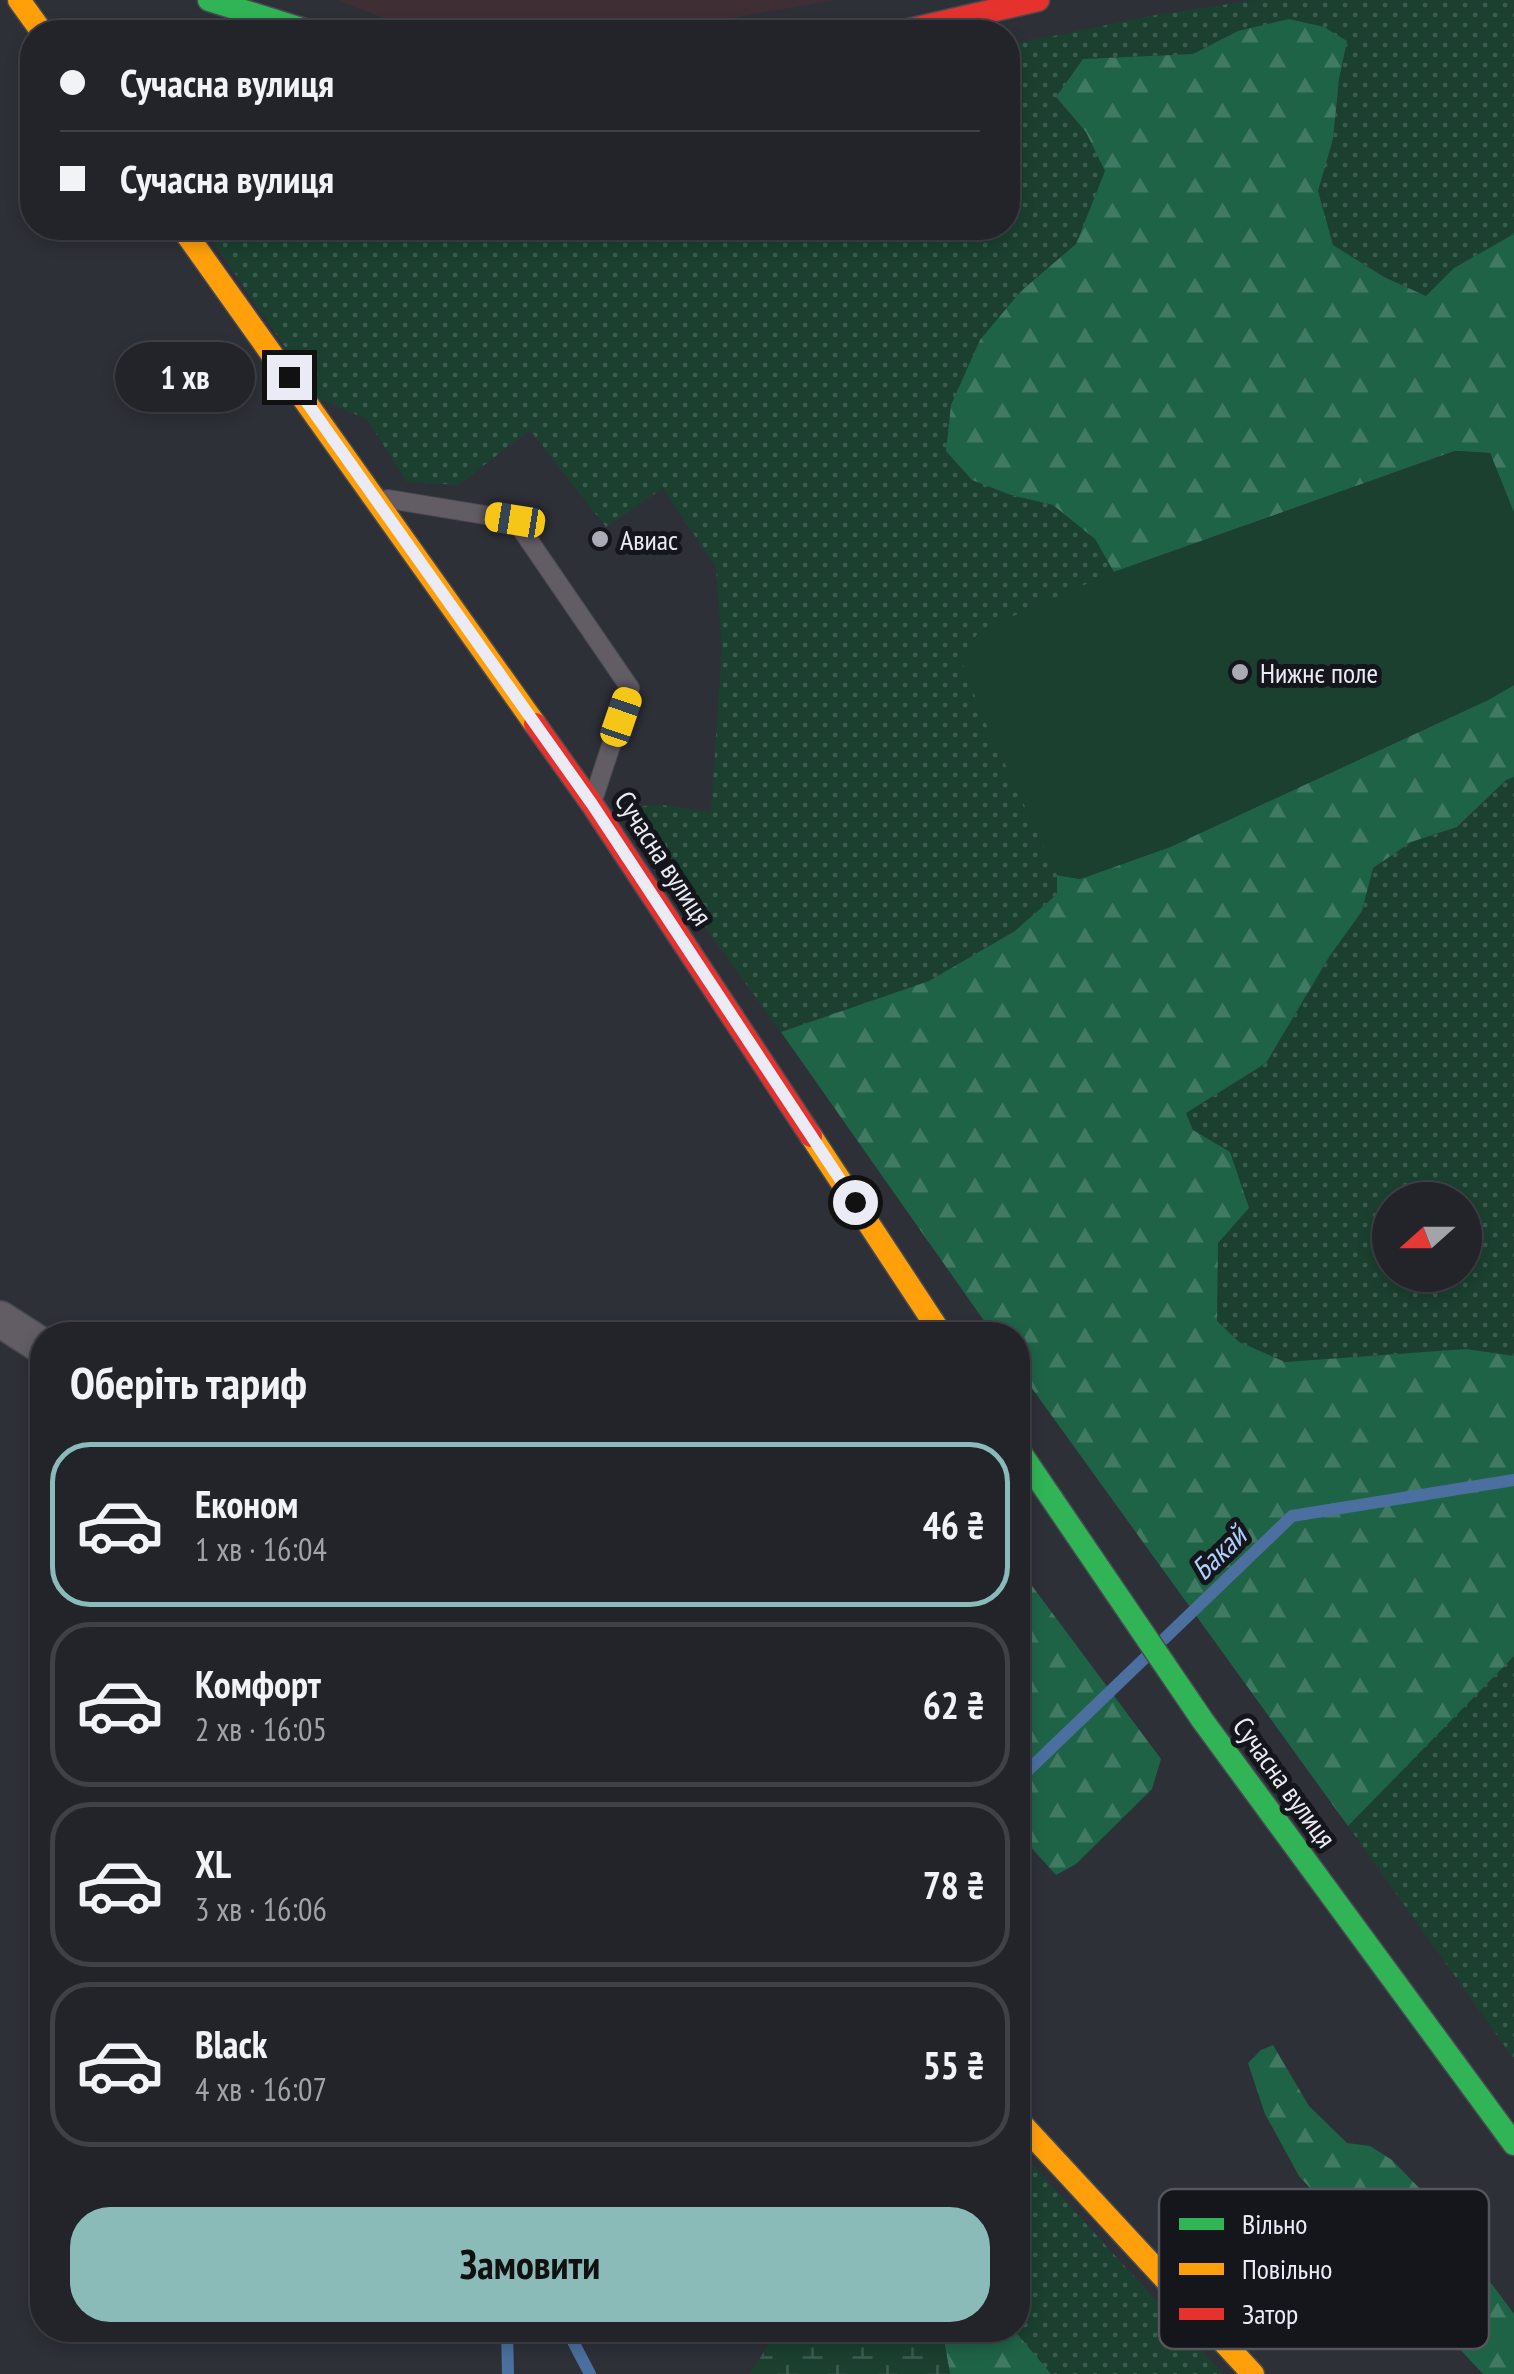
<!DOCTYPE html>
<html lang="uk">
<meta charset="utf-8">
<style>
:root{--surface:#22242a;--page:#2a2c32;--text:#f1f3f6;--muted:#a2a4a8;--line:#3f4147;--accent:#8bbbb9}
body{margin:0;font-family:"PT Sans Narrow",sans-serif;background:var(--page);color:var(--text);height:100vh;display:flex;flex-direction:column;font-size:38px;white-space:nowrap}
*{box-sizing:border-box;margin:0}
p{font-size:32px;color:var(--muted)}
.icon{flex:none;width:55px;height:55px;fill:none;stroke:currentColor;stroke-width:2;stroke-linecap:round;stroke-linejoin:round}
.map{position:relative;flex:1;overflow:hidden}
.side{position:absolute;left:30px;top:1322px;width:1000px;height:1020px;display:flex;flex-direction:column;background:var(--surface);border-radius:40px;box-shadow:0 5px 15px #0003,0 0 0 2px var(--line)}
.side>*{flex:none}
.top-card{position:absolute;left:20px;top:20px;width:1000px;height:220px;border-radius:40px;box-shadow:0 5px 15px #0003,0 0 0 2px var(--line);display:grid;align-content:center;height:220px;padding:0 40px;background:var(--surface)}
.needle{width:65px;rotate:249deg}
.controls{position:absolute;left:1372px;top:1182px;display:grid;gap:20px}
.controls a{display:grid;place-items:center;width:110px;height:110px;border-radius:50%;background:var(--surface);box-shadow:0 5px 15px #0003,0 0 0 2px var(--line);font-size:50px}
.end{position:absolute;width:45px;height:45px;margin:-22px;border:12px solid #ebebf6;background:#111;box-shadow:0 0 0 5px #111}
.from{border-radius:50%}
.bubble{position:absolute;height:70px;border-radius:35px;background:var(--surface);box-shadow:0 5px 15px #0003,0 0 0 2px var(--line);font-size:32px;font-weight:700;line-height:70px;text-align:center}
.car{position:absolute;width:30px;height:60px;margin:-30px -15px;border-radius:12px;box-shadow:0 0 8px 2px #0007;background:linear-gradient(#f5c518 24%,#345 0 40%,#f5c518 0 76%,#345 0 86%,#f5c518 0)}
.top-card b{display:flex;align-items:center;gap:35px;height:95px;font-size:38px}
.top-card b+b{border-top:2px solid var(--line)}
.top-card i{width:25px;height:25px;background:var(--text)}
ul{padding:0;list-style:none}
li{display:flex;align-items:center;gap:30px;height:165px;margin:0 20px 15px;padding:0 20px;border:5px solid var(--line);border-radius:40px}
li div{flex:1}
li b{display:block;font-size:38px}
li em{font-style:normal;font-weight:700}
li.on{border-color:var(--accent)}
li>.icon{width:90px;height:90px;stroke-width:1.5}
h2{padding:0 40px;font-size:45px;line-height:120px}
.button{display:flex;gap:20px;margin-top:auto;padding:20px 40px}
.button a{flex:1;height:115px;border-radius:40px;background:var(--accent);color:#111;font-size:40px;font-weight:700;line-height:115px;text-align:center}
.map>svg:first-child{display:block}
.industrial{fill:#3f2f35}
.grass{fill:url(#grass-dots);fill-rule:evenodd}
.forest{fill:url(#forest-firs)}
.wetland{fill:url(#wetland-marsh)}
.pitch{fill:#1b4030}
.lines{fill:none;stroke-linecap:round;stroke-linejoin:round}
.stream{stroke:#4b6f9f;stroke-width:12}
.lane-casing{stroke:#494b52;stroke-width:20}
.street-casing{stroke:#494b52;stroke-width:38}
.fast-casing{stroke:#494b52;stroke-width:25}
.slow-casing{stroke:#494b52;stroke-width:25}
.jam-casing{stroke:#494b52;stroke-width:25}
.lane{stroke:#625d65;stroke-width:18}
.street{stroke:#625d65;stroke-width:35}
.fast{stroke:#30b455;stroke-width:22}
.slow{stroke:#ff9f0a;stroke-width:22}
.jam{stroke:#e5322d;stroke-width:22}
.route{stroke:#ebebf6;stroke-width:12}
.poi-dot{fill:#a9aab4;stroke:#15151c;stroke-width:4}
.labels{text-anchor:middle;dominant-baseline:central;stroke-width:10;stroke-linejoin:round;paint-order:stroke}
.poi-label{font-size:28px;fill:#ebebf6;stroke:#15151c;text-anchor:start}
.street-label{font-size:28px;fill:#ebebf6;stroke:#15151c}
.water-label{font-size:30px;font-style:italic;fill:#aed0fd;stroke:#15151c}
.key{fill:#15151c;stroke:#55555d;stroke-width:2.5}
.key-label{font-size:28px;fill:#ebebf6}
</style>
<div class="map">
<svg width="1514" height="2374" viewBox="0 0 1514 2374">
<defs>
<pattern id="grass-dots" width="8" height="8" patternUnits="userSpaceOnUse" patternTransform="scale(2.5)"><rect width="8" height="8" fill="#1b4030"/><path d="M2 2h.1M6 6h.1" fill="none" stroke="#3c5c4f" stroke-width="1.8" stroke-linecap="round"/></pattern>
<pattern id="forest-firs" width="22" height="20" patternUnits="userSpaceOnUse" patternTransform="scale(2.5)"><rect width="22" height="20" fill="#1f6347"/><path d="M5 1l3.5 6h-7zM16 11l3.5 6h-7z" fill="#407a62"/></pattern>
<pattern id="wetland-marsh" width="20" height="14" patternUnits="userSpaceOnUse" patternTransform="scale(2.5)"><rect width="20" height="14" fill="#1b4030"/><path d="M1 5h8M5 5V1M11 12h8M15 12V8" fill="none" stroke="#3c5c4f"/></pattern>
</defs>
<rect width="100%" height="100%" fill="#2e3038"/>
<path class="industrial" d="M 337,0 L 833,0 L 654,32 L 610,32 L 405,26 Z"/>
<g class="grass">
<path d="M 1256,0 L 1514,0 L 1514,234 L 1454,268 L 1426,296 L 1384,277 L 1333,245 L 1318,191 L 1333,139 L 1339,79 L 1347,41 L 1238,31 L 1193,54 L 1083,59 L 1056,98 L 1086,132 L 1106,170 L 1076,244 L 1020,292 L 1011,495 L 1053,505 L 1095,538 L 1114,572 L 1069,593 L 1057,894 L 1015,931 L 929,981 L 781,1032 L 631,825 L 641,806 L 662,805 L 711,812 L 722,649 L 716,567 L 663,488 L 606,527 L 530,430 L 458,485 L 407,482 L 367,419 L 321,400 L 204,228 L 1008,228 L 1008,45 L 1156,15 Z"/>
<path d="M 1514,777 L 1514,1356 L 1466,1349 L 1285,1362 L 1239,1343 L 1217,1321 L 1218,1243 L 1230,1153 L 1193,1130 L 1186,1113 L 1266,1063 L 1329,957 L 1362,911 L 1373,868 L 1411,842 L 1458,827 L 1506,780 ZM 1390,1200 L 1465,1200 L 1465,1275 L 1390,1275 Z"/>
<path d="M 1514,1656 L 1514,2059 L 1348,1826 Z"/>
<path d="M 1018,2149 L 1223,2374 L 1051,2374 L 1046,2369 L 1014,2330 L 1018,2330 Z"/>
</g>
<g class="forest">
<path d="M 1289,19 L 1324,27 L 1347,41 L 1339,79 L 1333,139 L 1318,191 L 1333,245 L 1384,277 L 1426,296 L 1454,268 L 1514,234 L 1514,513 L 1490,453 L 1455,451 L 1114,572 L 1095,539 L 1053,505 L 1011,495 L 972,480 L 946,451 L 951,405 L 980,340 L 1020,292 L 1076,244 L 1105,171 L 1086,132 L 1056,97 L 1083,59 L 1193,54 L 1238,31 Z"/>
<path d="M 1514,685 L 1514,777 L 1506,780 L 1457,827 L 1411,842 L 1373,868 L 1362,911 L 1329,957 L 1266,1063 L 1186,1113 L 1193,1130 L 1230,1152 L 1249,1208 L 1218,1243 L 1217,1321 L 1239,1342 L 1285,1362 L 1466,1349 L 1514,1356 L 1514,1656 L 1348,1826 L 1018,1369 L 1018,1335 L 994,1335 L 781,1032 L 929,981 L 1015,931 L 1057,894 L 1057,875 L 1080,879 L 1170,847 L 1488,700 Z"/>
<path d="M 1018,1567 L 1161,1759 L 1152,1789 L 1076,1864 L 1056,1875 L 1018,1833 Z"/>
<path d="M 1273,2045 L 1309,2106 L 1347,2143 L 1370,2146 L 1392,2160 L 1425,2194 L 1514,2314 L 1514,2374 L 1483,2374 L 1299,2176 L 1265,2114 L 1248,2063 L 1261,2050 Z"/>
<path d="M 942,2330 L 1014,2330 L 1051,2374 L 950,2374 Z"/>
</g>
<path class="wetland" d="M 778,2330 L 942,2330 L 950,2374 L 750,2374 Z"/>
<path class="pitch" d="M 1455,451 L 1490,453 L 1514,513 L 1514,685 L 1488,700 L 1170,847 L 1080,879 L 1057,875 L 982,715 L 961,659 L 979,631 L 1114,572 Z"/>
<g class="lines">
<g class="stream">
<path d="M 1164,1639 L 1292,1516 L 1514,1480"/>
<path d="M 1018,1780 L 1146,1657"/>
<path d="M 507,2330 L 508,2374"/>
<path d="M 567,2330 L 590,2374"/>
</g>
<g class="lane-casing">
<path id="lane" d="M 388,499 L 515,520 L 630,688 L 595,794"/>
</g>
<g class="street-casing">
<path id="street" d="M 0,1319 L 42,1346"/>
</g>
<g class="fast-casing">
<g id="fast">
<path d="M 209,0 L 311,32"/>
<path d="M 1018,1449 L 1203,1721 L 1514,2144"/>
</g>
</g>
<g class="slow-casing">
<g id="slow">
<path d="M 19,0 L 42,32"/>
<path d="M 182,228 L 535,724"/>
<path d="M 811,1136 L 942,1335"/>
<path d="M 1018,2120 L 1253,2374"/>
</g>
</g>
<g class="jam-casing">
<g id="jam">
<path d="M 900,32 L 1038,0"/>
<path d="M 535,724 L 592,804 L 811,1136"/>
</g>
</g>
<use href="#lane" class="lane"/>
<use href="#street" class="street"/>
<use href="#fast" class="fast"/>
<use href="#slow" class="slow"/>
<use href="#jam" class="jam"/>
</g>
<g class="lines">
<path class="route" d="M 289,377 L 592,804 L 855,1202"/>
</g>
<g class="poi-dot">
<circle cx="600" cy="539" r="10"/>
<circle cx="1240" cy="672" r="10"/>
</g>
<g class="labels">
<g class="poi-label">
<text x="620" y="539">Авиас</text>
<text x="1260" y="672">Нижнє поле</text>
</g>
<g class="street-label">
<text transform="translate(664 858) rotate(57)">Сучасна вулиця</text>
<text transform="translate(1285 1782) rotate(54)">Сучасна вулиця</text>
</g>
<g class="water-label">
<text transform="translate(1218 1552) rotate(-44)">Бакай</text>
</g>
</g>
<rect x="1159" y="2189" width="330" height="160" rx="15" class="key"/>
<rect x="1179" y="2218" width="45" height="12" fill="#30b455"/>
<rect x="1179" y="2263" width="45" height="12" fill="#ff9f0a"/>
<rect x="1179" y="2308" width="45" height="12" fill="#e5322d"/>
<g class="key-label">
<text x="1242" y="2234">Вільно</text>
<text x="1242" y="2279">Повільно</text>
<text x="1242" y="2324">Затор</text>
</g>
</svg>
<div class="controls">
<a><svg class="needle" viewBox="-14 -14 28 28"><path d="M0-13l5 13h-10z" fill="#e53935"/><path d="M0 13l5-13h-10z" fill="#a2a4a8"/></svg></a>
</div>
<i class="end from" style="left:855px;top:1202px"></i>
<i class="end" style="left:289px;top:377px"></i>
<div class="bubble" style="left:115px;top:342px;width:140px">1 хв</div>
<i class="car" style="left:515px;top:520px;rotate:279deg"></i>
<i class="car" style="left:621px;top:717px;rotate:19deg"></i>
<div class="top-card">
<b><i class="from"></i>Сучасна вулиця</b>
<b><i></i>Сучасна вулиця</b>
</div>
<section class="side">
<h2>Оберіть тариф</h2>
<ul>
<li class="on"><svg class="icon" aria-label="car" viewBox="0 0 24 24"><path d="M5 17H2v-5l4-1 3-4h7l3 4 3 1v5h-3M9 17h6M6 11h13"/><circle cx="7" cy="17" r="2"/><circle cx="17" cy="17" r="2"/></svg><div><b>Економ</b><p>1 хв · 16:04</p></div><em>46 ₴</em></li>
<li><svg class="icon" aria-label="car" viewBox="0 0 24 24"><path d="M5 17H2v-5l4-1 3-4h7l3 4 3 1v5h-3M9 17h6M6 11h13"/><circle cx="7" cy="17" r="2"/><circle cx="17" cy="17" r="2"/></svg><div><b>Комфорт</b><p>2 хв · 16:05</p></div><em>62 ₴</em></li>
<li><svg class="icon" aria-label="car" viewBox="0 0 24 24"><path d="M5 17H2v-5l4-1 3-4h7l3 4 3 1v5h-3M9 17h6M6 11h13"/><circle cx="7" cy="17" r="2"/><circle cx="17" cy="17" r="2"/></svg><div><b>XL</b><p>3 хв · 16:06</p></div><em>78 ₴</em></li>
<li><svg class="icon" aria-label="car" viewBox="0 0 24 24"><path d="M5 17H2v-5l4-1 3-4h7l3 4 3 1v5h-3M9 17h6M6 11h13"/><circle cx="7" cy="17" r="2"/><circle cx="17" cy="17" r="2"/></svg><div><b>Black</b><p>4 хв · 16:07</p></div><em>55 ₴</em></li>
</ul>
<div class="button"><a>Замовити</a></div>
</section>
</div>
